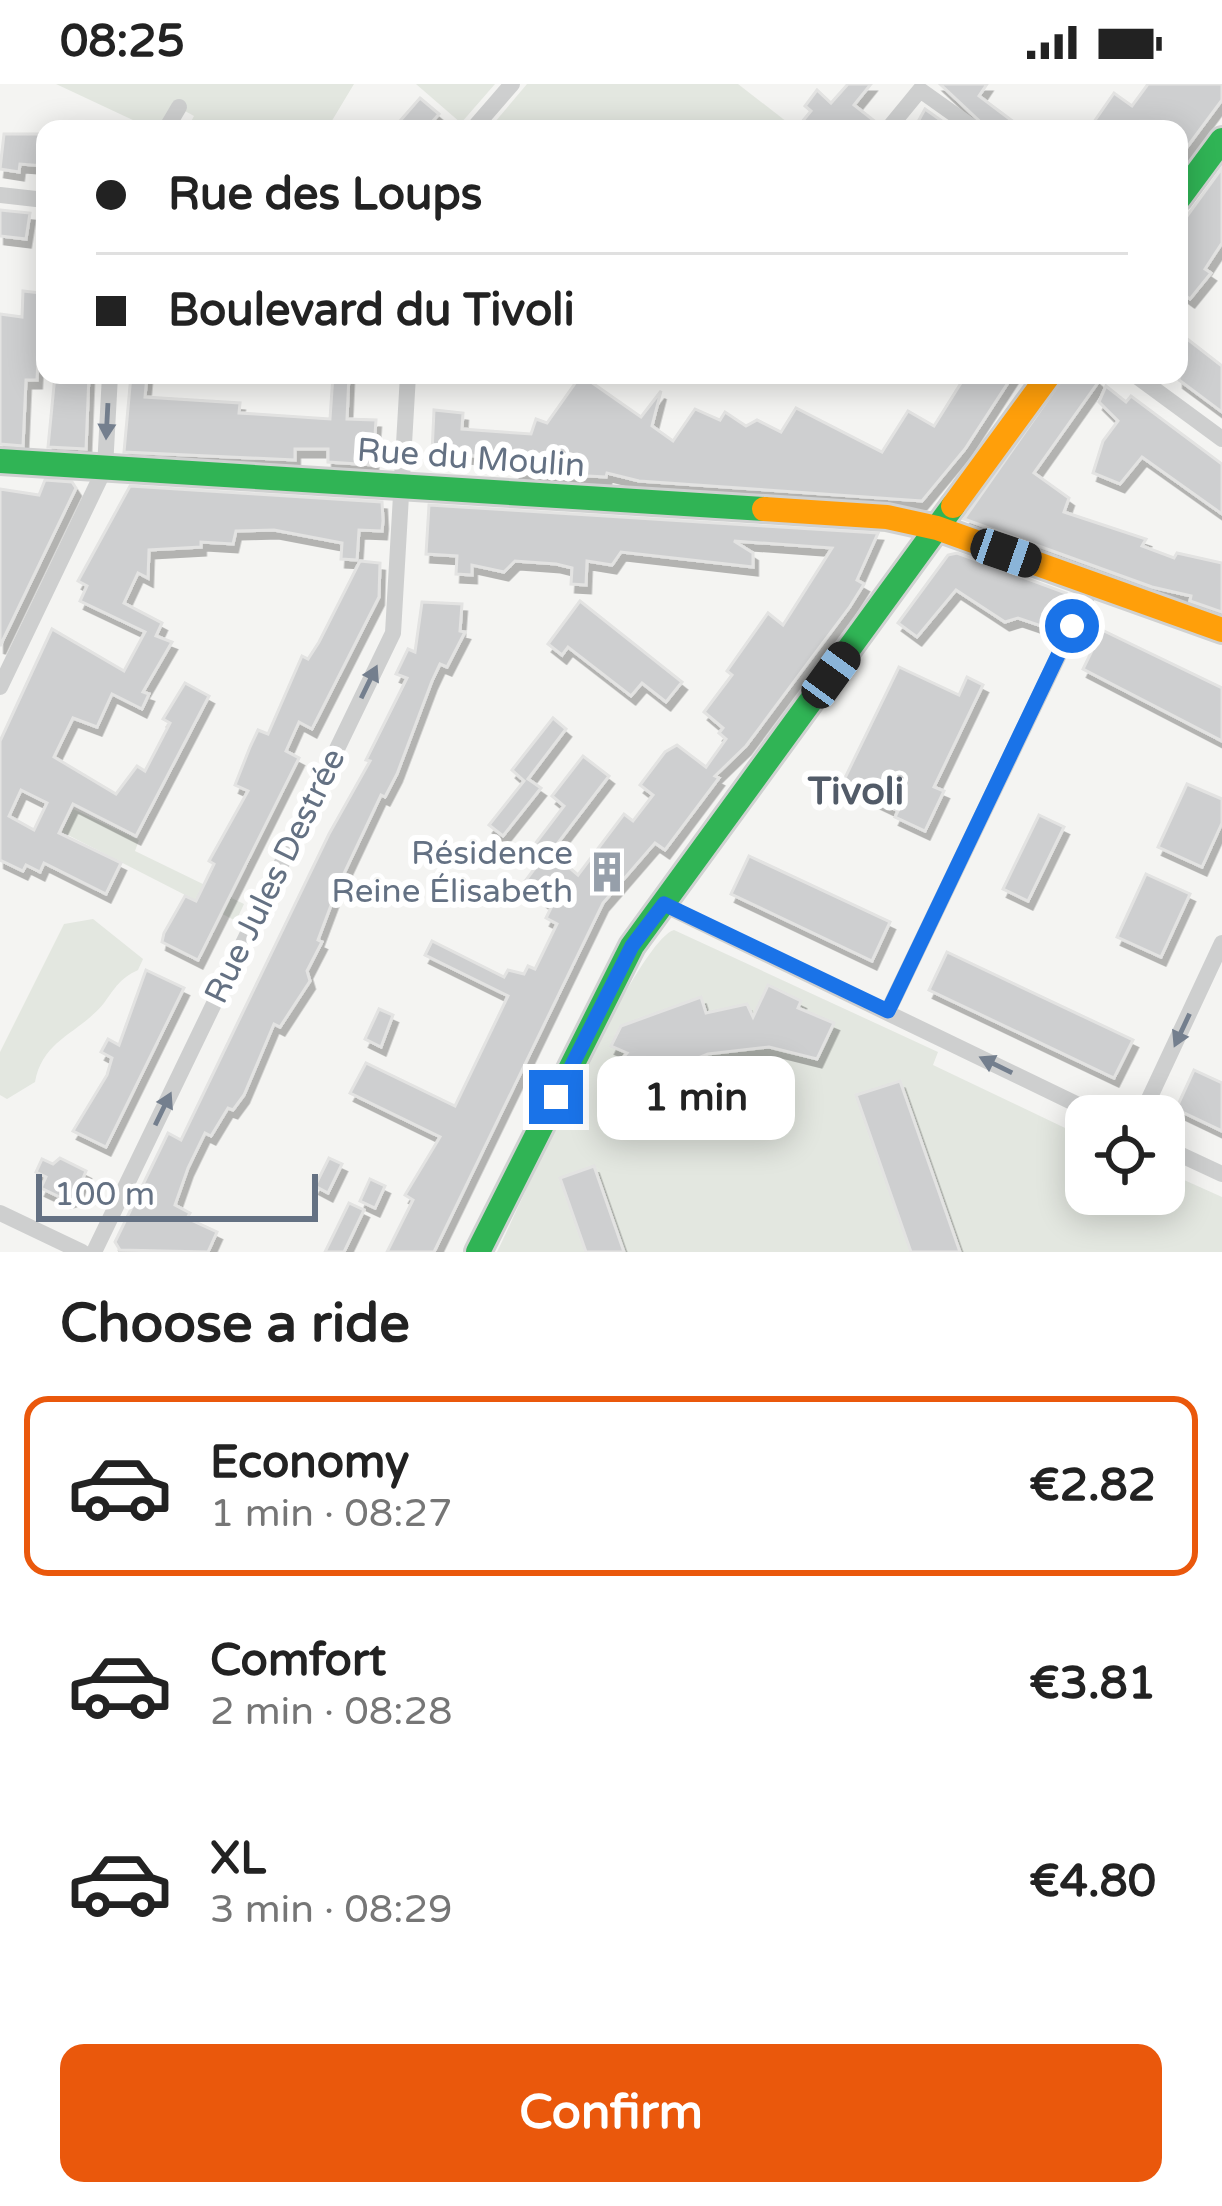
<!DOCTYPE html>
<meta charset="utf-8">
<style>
:root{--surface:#fff;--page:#f2f2f2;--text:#222;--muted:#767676;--line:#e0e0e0;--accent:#ea580c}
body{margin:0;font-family:"Varela Round",sans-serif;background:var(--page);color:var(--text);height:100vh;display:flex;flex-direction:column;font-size:45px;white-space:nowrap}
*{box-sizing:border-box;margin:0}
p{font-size:39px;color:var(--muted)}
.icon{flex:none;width:66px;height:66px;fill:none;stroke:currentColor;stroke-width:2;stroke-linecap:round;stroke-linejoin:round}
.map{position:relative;height:1168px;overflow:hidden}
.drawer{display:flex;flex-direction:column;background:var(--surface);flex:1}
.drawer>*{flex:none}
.guide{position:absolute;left:36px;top:36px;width:1152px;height:264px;border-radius:24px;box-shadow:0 6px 30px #0003;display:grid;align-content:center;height:264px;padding:0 60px;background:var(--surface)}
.controls{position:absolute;left:1065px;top:1011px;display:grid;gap:24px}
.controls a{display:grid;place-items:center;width:120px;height:120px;border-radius:24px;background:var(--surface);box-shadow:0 6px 30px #0003;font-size:60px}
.scale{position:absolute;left:36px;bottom:30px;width:282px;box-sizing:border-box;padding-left:12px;border:6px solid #647183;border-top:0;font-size:33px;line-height:42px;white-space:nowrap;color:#647183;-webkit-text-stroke:9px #fff;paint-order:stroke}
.end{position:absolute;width:54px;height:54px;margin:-27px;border:15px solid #1a73e8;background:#fff;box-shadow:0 0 0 6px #fff}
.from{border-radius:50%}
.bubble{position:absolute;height:84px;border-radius:24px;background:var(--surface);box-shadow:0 6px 30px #0003;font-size:39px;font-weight:800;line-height:84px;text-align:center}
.car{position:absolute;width:36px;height:72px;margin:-36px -18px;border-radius:15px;box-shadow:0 0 9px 3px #0007;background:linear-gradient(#222 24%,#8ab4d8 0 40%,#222 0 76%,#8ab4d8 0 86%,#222 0)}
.guide b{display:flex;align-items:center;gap:42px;height:114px;font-size:45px}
.guide b+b{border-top:3px solid var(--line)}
.guide i{width:30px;height:30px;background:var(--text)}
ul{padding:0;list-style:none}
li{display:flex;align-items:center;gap:36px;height:180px;margin:0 24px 18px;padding:0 36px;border:6px solid transparent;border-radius:24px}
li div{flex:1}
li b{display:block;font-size:45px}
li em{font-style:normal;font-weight:800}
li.on{border-color:var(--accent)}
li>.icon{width:108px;height:108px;stroke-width:1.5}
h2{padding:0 60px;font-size:54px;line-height:144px}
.action{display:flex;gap:24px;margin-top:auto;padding:24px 60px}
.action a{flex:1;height:138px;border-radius:24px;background:var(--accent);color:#fff;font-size:48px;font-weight:800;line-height:138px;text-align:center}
.status{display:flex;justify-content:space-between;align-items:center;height:84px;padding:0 60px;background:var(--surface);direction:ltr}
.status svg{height:33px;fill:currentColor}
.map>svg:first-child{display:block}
.green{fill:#e3e7e0}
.building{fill:#cecfd0;stroke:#e3e3e2;stroke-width:3;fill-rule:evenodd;filter:url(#shadow)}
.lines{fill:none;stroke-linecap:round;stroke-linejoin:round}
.fast-casing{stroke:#d0d1d1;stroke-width:30}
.slow-casing{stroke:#d0d1d1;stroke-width:30}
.street{stroke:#cecfcf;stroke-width:16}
.fast{stroke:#30b455;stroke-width:24}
.slow{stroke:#ff9f0a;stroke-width:24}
.oneway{fill:#747f8e}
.route{stroke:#1a73e8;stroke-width:15}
.labels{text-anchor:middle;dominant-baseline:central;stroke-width:12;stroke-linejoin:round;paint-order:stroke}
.street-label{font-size:33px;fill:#647183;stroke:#fff}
.poi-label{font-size:33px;fill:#647183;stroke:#fff;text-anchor:end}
.quarter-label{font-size:39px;font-weight:bold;fill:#525b68;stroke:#fff}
</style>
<div class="status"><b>08:25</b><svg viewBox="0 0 49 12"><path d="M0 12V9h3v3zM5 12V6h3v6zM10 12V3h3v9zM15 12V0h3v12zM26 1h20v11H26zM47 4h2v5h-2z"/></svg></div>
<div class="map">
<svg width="1222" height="1168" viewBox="0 0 1222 1168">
<defs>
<filter id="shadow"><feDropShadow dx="4.5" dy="8" stdDeviation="0" flood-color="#0004"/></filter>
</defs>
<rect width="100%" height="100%" fill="#f4f4f2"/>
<g class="green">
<path d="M 56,0 L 354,0 L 327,45 L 187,45 L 194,32 L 185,27 L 175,45 L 152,45 Z"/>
<path d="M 416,0 L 495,0 L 461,39 Z"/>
<path d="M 527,0 L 738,0 L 796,45 L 489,45 Z"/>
<path d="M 73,725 L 139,756 L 135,767 L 244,820 L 236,837 L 62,748 Z"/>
<path d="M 93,835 L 143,875 L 138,886 C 119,895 116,903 104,919 C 79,950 43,955 35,998 L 7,1015 L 0,1011 L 0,968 L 64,840 Z"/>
<path d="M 674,846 L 938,968 L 933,981 L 1086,1054 L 1086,1110 L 1164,1110 L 1164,1087 L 1222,1113 L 1222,1168 L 497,1168 C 521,1119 637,856 674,846 Z"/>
</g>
<g class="building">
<path d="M 848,0 L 871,0 L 854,21 L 877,39 L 875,45 L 796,45 L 811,27 L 805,22 L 817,6 L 831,19 Z"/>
<path d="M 940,0 L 987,0 L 979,12 L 1023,45 L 988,45 Z"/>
<path d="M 1148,0 L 1222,0 L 1222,16 L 1179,74 L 1179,45 L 1089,45 L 1114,9 L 1132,22 Z"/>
<path d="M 420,14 L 439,30 L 426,45 L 393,45 Z"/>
<path d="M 925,25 L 953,45 L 914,45 Z"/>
<path d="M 4,50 L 39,50 L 45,56 L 45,82 L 20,80 L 19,88 L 0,85 Z"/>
<path d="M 1222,84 L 1222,159 L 1205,185 L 1211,189 L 1190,215 L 1179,207 L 1179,143 Z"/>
<path d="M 0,126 L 30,129 L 26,155 L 0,152 Z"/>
<path d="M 23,207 L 41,209 L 37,296 L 26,296 L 23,362 L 0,360 L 0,230 L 22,233 Z"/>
<path d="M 1186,254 L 1222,282 L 1222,328 L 1179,296 L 1179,263 Z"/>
<path d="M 55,291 L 89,291 L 86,365 L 48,363 Z"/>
<path d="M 131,291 L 147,291 L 145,313 L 240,319 L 239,329 L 330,335 L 333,291 L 349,291 L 347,335 L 376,336 L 373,381 L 328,378 L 328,365 L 295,365 L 295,376 L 124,368 Z"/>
<path d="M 581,291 L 641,333 L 661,307 L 652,342 L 673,357 L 695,325 L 720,336 L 725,328 L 746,342 L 757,336 L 781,348 L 796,324 L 882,368 L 908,327 L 934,342 L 966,291 L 1013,291 L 965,365 L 922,417 L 639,397 L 607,389 L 606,393 L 515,388 L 520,375 L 432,369 L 434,326 L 463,329 L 462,345 L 531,350 L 536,335 L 547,339 Z"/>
<path d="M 1065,291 L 1092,291 L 1099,297 L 1034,389 L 1069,414 L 1064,428 L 1146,455 L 1142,462 L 1174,474 L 1177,469 L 1222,479 L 1222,528 L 1190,517 L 1191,512 L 1152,503 L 964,435 Z"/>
<path d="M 1106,302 L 1126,318 L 1131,312 L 1222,380 L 1222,430 L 1142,373 L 1120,400 L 1093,389 L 1103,357 L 1118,337 L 1099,318 Z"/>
<path d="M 45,396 L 72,398 L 76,404 L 0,562 L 0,405 L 39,411 Z"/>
<path d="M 130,402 L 382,418 L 383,437 L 382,447 L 359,446 L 357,476 L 341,475 L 342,459 L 274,446 L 236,447 L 233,460 L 201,458 L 201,463 L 149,466 L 148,494 L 138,489 L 124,519 L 162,539 L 156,552 L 172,558 L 143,608 L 149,610 L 142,625 L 112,610 L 97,643 L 73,634 L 54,673 L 116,710 L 137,682 L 145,687 L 170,639 L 163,635 L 185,599 L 209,612 L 136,752 L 73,720 L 59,749 L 121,779 L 106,810 L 44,779 L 40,788 L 26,781 L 23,787 L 0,776 L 0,657 L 52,545 L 124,587 L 145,548 L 80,517 L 87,502 L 78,497 ZM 21,706 L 47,719 L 34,746 L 9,732 Z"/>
<path d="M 429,421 L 878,449 L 857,496 L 864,500 L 849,524 L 746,662 L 715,692 L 719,694 L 665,766 L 655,759 L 603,819 L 434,1168 L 387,1168 L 413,1116 L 405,1111 L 440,1053 L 350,1009 L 366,979 L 455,1022 L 508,912 L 425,871 L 432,857 L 504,893 L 508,886 L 524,890 L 528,882 L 535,885 L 557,840 L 546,834 L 552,822 L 523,800 L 544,772 L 532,764 L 564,722 L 552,712 L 583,672 L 609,692 L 551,768 L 578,791 L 624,730 L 633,737 L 653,711 L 640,701 L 665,668 L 677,661 L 706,683 L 726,655 L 719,649 L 723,644 L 704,628 L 732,591 L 727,587 L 768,529 L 783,541 L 832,464 L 734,457 L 753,469 L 753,483 L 621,468 L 612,481 L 587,477 L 586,501 L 571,500 L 572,484 L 556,480 L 515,477 L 504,488 L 472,481 L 472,491 L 456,490 L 457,472 L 426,470 Z"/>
<path d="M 957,469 L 1066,509 L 1050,545 L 1018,534 L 1005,538 L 956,506 L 917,553 L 898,539 L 948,471 Z"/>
<path d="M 360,477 L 380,479 L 379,513 L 312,645 L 299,638 L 286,667 L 299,674 L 198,876 L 162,858 L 164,849 L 185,812 L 196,817 L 214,780 L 209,777 L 248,707 L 235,701 L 250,663 L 258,646 L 268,650 L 302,572 L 308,575 L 319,558 Z"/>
<path d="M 580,517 L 682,598 L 666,618 L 642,599 L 631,612 L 568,563 L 562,571 L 548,560 Z"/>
<path d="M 422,518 L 462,520 L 460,547 L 465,548 L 447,583 L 440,580 L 432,597 L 397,690 L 385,713 L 381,711 L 339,800 L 318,856 L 322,858 L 307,887 L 310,897 L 280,943 L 274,940 L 244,1011 L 233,1026 L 228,1024 L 211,1052 L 205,1049 L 188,1084 L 175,1121 L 190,1129 L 187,1134 L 217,1148 L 208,1168 L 120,1166 L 115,1158 L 168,1049 L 181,1056 L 329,750 L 370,677 L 366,676 L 407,594 L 396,590 L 408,565 L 415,568 Z"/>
<path d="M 1102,546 L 1222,604 L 1222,657 L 1083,585 Z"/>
<path d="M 899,583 L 959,611 L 967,593 L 983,601 L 934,703 L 944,707 L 925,747 L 895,733 L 898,727 L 842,700 Z"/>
<path d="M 553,634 L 566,645 L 528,695 L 541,704 L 503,752 L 489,741 L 524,697 L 512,686 Z"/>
<path d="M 1187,700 L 1222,715 L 1222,739 L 1202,783 L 1158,763 Z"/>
<path d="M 1039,731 L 1064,743 L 1028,817 L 1003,805 Z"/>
<path d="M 749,772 L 890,838 L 872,877 L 731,810 Z"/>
<path d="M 1146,790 L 1190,810 L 1161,873 L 1117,853 Z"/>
<path d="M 947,868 L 1133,956 L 1114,994 L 929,906 Z"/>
<path d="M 146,886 L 184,904 L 106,1063 L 73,1047 L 107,991 L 112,974 L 101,968 L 108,955 L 119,961 Z"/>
<path d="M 768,901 L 801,917 L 798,924 L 834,939 L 817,975 L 769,963 L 708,970 L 683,980 L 640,1016 L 608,990 L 627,969 L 611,962 L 621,942 L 701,913 L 706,929 L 747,920 L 753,933 Z"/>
<path d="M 379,925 L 393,931 L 381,963 L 365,955 Z"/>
<path d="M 1194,986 L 1222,999 L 1222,1047 L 1176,1025 Z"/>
<path d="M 900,997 L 919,1051 L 960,1168 L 911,1168 L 856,1011 Z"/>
<path d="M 60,1074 L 86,1087 L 75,1113 L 66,1116 L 41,1104 L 46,1093 L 36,1088 L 42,1075 L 53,1080 Z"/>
<path d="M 329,1074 L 342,1080 L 328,1109 L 315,1102 Z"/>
<path d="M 594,1082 L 624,1168 L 586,1168 L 560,1094 Z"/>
<path d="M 370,1095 L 385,1102 L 375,1124 L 360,1117 Z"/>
<path d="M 349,1119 L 364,1126 L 344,1168 L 325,1168 Z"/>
</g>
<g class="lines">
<g class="fast-casing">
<g id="fast">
<path d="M 1179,114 L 1222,56"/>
<path d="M 0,377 L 764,425"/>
<path d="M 478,1168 L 632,862 L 953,422"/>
</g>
</g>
<g class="slow-casing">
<g id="slow">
<path d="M 953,422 L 1049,291"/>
<path d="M 764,425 L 887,433 L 937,444 L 1222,546"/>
</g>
</g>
<g class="street">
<path d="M 166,45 L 179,23"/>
<path d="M 473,45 L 512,0"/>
<path d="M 888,45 L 920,6 L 975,45"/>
<path d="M 0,111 L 45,116"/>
<path d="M 1135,291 L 1222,355"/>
<path d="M 0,603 L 105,384 L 110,291"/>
<path d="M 664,821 L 1101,1032"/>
<path d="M 888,927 L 1093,500"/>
<path d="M 1141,1032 L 1222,859"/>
<path d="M 1164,1063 L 1222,1090"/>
<path d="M 0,1129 L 82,1168"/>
<path d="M 94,1168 L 393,549 L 408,291"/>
</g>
<use href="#fast" class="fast"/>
<use href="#slow" class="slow"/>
</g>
<defs><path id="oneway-solid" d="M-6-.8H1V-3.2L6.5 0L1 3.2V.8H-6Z" transform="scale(3)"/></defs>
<g class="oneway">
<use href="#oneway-solid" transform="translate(107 337) rotate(93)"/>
<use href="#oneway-solid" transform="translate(369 598) rotate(-64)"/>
<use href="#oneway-solid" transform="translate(1182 946) rotate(115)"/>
<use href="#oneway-solid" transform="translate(996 981) rotate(-154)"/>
<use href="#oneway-solid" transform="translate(163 1025) rotate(-64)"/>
</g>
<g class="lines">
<path class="route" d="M 556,1013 L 632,862 L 664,820 L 888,927 L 1072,542"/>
</g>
<defs>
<g id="building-bare" transform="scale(3.24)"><path d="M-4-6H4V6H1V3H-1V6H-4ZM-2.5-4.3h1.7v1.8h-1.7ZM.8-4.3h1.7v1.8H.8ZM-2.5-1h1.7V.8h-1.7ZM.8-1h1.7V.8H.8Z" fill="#969faa" stroke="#fff" stroke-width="2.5" paint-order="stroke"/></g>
</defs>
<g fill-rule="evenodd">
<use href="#building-bare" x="607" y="788"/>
</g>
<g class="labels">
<g class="street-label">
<text transform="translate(471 374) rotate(4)">Rue du Moulin</text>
<text transform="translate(275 792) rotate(-64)">Rue Jules Destrée</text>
</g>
<g class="poi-label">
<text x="573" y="769">Résidence<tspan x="573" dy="38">Reine Élisabeth</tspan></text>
</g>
<g class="quarter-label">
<text x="856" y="707">Tivoli</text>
</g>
</g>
</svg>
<div class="controls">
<a><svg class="icon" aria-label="locate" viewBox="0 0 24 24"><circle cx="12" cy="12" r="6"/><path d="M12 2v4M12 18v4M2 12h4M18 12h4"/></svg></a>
</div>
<div class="scale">100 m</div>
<i class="end from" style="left:1072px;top:542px"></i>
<i class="end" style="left:556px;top:1013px"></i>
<div class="bubble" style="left:597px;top:972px;width:198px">1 min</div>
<i class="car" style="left:1006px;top:469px;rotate:109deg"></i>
<i class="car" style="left:831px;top:591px;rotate:36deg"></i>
<div class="guide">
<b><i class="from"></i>Rue des Loups</b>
<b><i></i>Boulevard du Tivoli</b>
</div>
</div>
<section class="drawer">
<h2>Choose a ride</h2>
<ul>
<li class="on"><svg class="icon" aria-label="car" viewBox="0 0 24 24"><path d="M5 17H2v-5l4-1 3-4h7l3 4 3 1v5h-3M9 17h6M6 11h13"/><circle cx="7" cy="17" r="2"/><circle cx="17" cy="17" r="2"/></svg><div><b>Economy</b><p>1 min · 08:27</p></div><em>€2.82</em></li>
<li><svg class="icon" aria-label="car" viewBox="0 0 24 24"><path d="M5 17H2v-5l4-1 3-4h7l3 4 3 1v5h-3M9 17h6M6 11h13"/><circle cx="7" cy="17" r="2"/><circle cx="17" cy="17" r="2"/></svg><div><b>Comfort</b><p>2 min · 08:28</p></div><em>€3.81</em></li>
<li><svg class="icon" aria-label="car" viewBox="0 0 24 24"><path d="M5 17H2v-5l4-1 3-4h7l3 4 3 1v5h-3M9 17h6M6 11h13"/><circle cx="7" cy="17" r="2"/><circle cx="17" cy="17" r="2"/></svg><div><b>XL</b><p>3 min · 08:29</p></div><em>€4.80</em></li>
</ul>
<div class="action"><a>Confirm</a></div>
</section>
